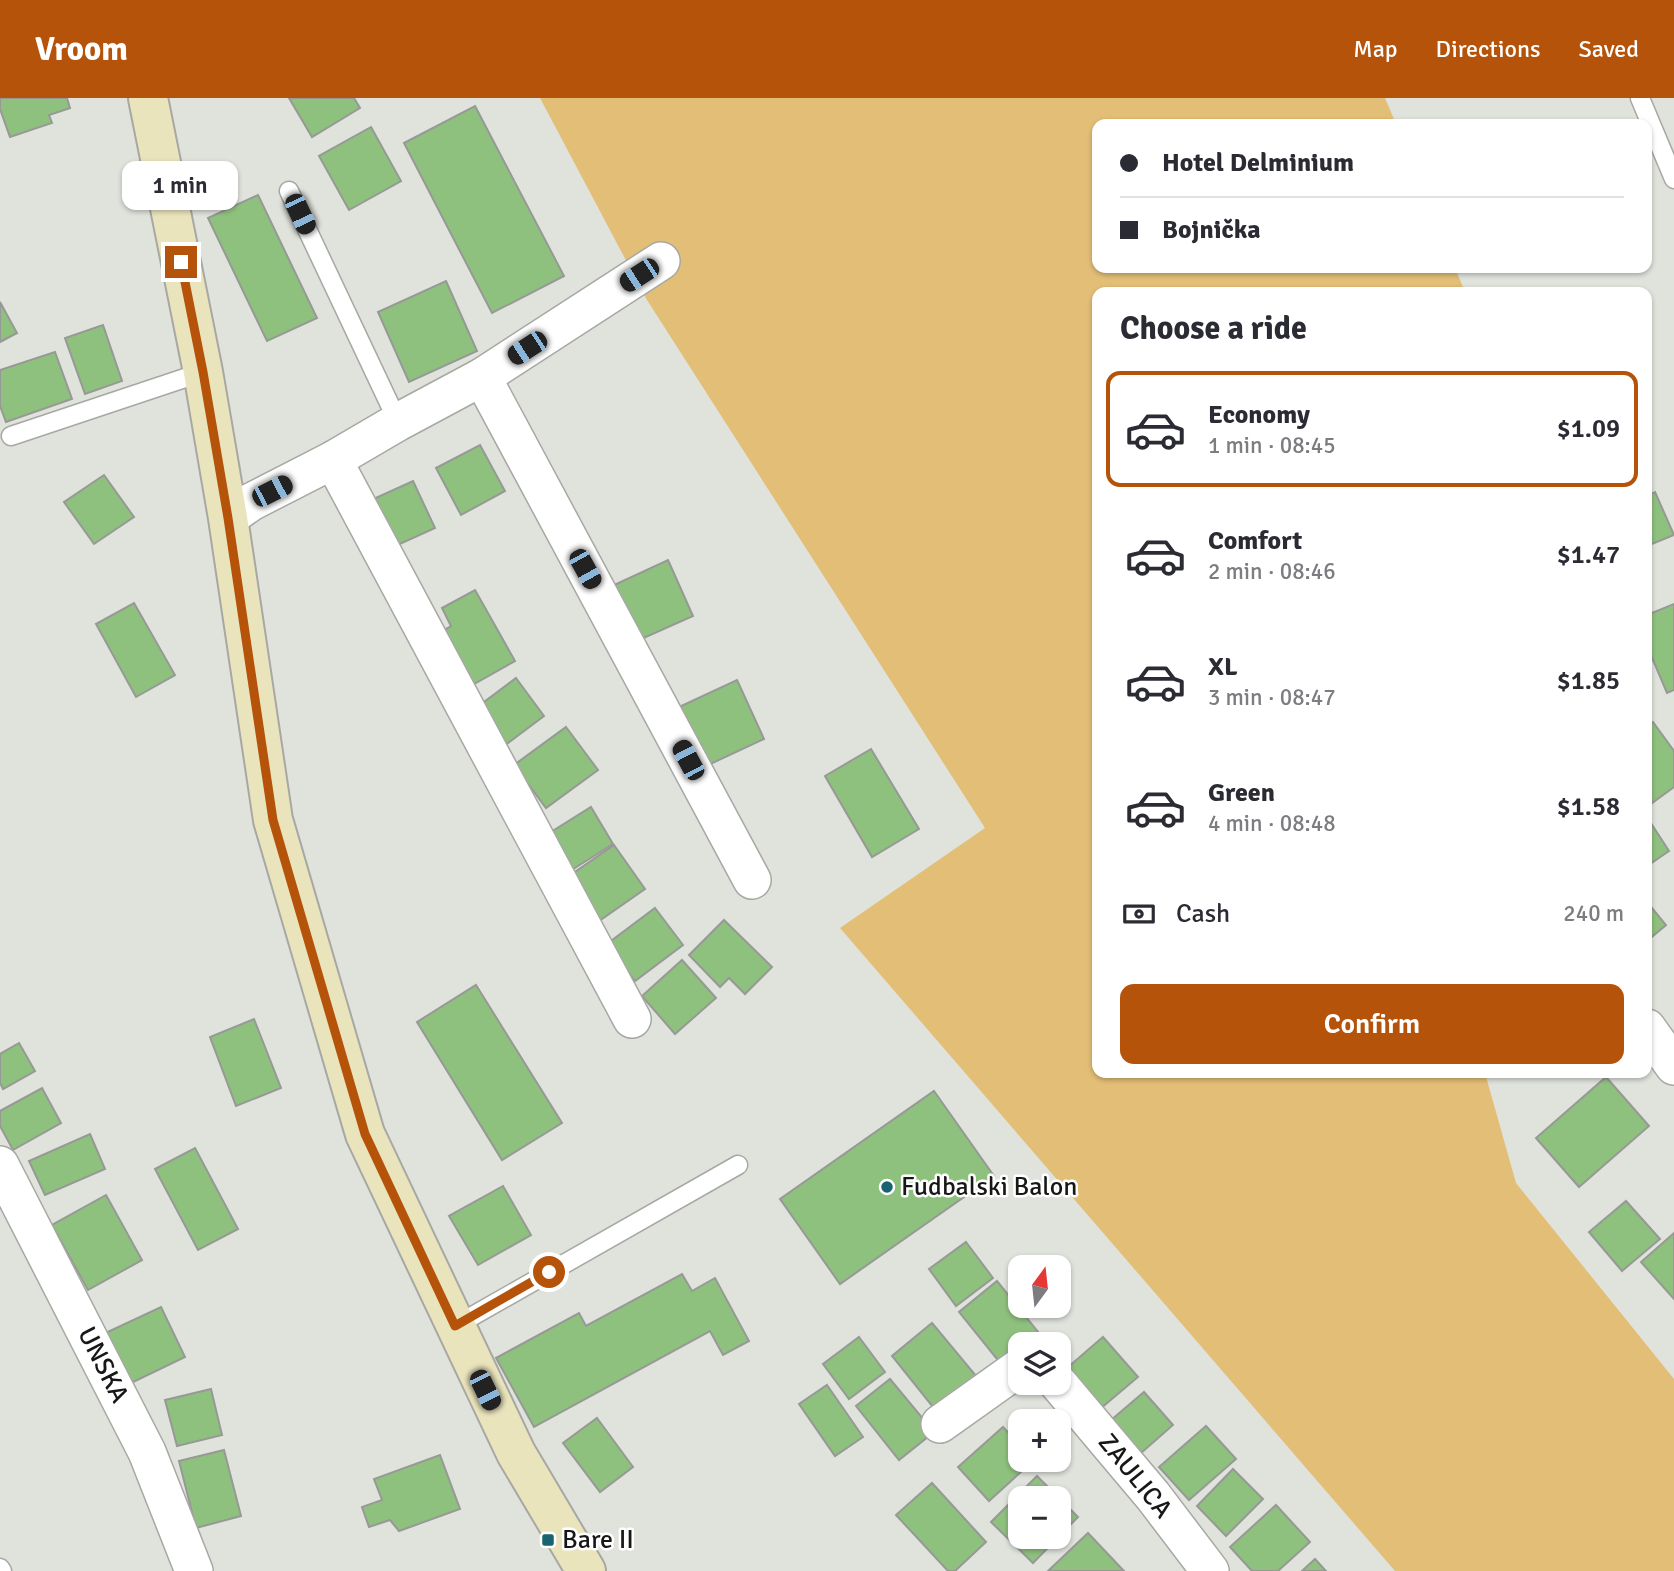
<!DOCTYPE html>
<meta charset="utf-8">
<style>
:root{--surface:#fff;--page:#f7f7f7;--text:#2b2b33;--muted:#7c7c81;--line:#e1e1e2;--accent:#b45309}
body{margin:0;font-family:Signika,sans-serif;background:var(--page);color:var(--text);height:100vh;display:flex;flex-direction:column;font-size:26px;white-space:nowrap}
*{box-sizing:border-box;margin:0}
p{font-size:23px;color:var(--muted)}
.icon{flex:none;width:38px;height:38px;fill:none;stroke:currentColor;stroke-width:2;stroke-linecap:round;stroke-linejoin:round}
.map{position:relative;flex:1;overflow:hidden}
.sheet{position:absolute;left:1092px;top:189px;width:560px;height:791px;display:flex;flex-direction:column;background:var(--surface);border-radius:14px;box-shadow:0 2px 5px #0004}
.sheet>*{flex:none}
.hud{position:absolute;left:1092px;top:21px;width:560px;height:154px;border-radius:14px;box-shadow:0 2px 5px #0004;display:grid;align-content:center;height:154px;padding:0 28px;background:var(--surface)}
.needle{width:46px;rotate:15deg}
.buttons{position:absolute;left:1008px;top:1157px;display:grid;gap:14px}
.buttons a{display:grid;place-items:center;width:63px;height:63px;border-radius:14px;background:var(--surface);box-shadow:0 2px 5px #0004;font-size:35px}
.end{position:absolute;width:32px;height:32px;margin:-16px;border:9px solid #b45309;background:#fff;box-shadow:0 0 0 4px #fff}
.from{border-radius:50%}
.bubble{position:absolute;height:49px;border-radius:14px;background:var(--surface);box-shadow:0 2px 5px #0004;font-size:23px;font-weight:600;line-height:49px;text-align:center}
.car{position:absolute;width:21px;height:42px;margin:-21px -10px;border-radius:9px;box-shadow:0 0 5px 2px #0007;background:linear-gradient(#222 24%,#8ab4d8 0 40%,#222 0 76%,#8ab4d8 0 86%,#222 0)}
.hud b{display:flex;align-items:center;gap:24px;height:66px;font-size:26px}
.hud b+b{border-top:2px solid var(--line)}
.hud i{width:18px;height:18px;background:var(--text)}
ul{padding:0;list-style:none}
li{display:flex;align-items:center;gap:21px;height:116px;margin:0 14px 10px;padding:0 14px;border:4px solid transparent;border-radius:14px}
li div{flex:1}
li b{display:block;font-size:26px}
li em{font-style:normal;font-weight:600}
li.active{border-color:var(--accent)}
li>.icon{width:63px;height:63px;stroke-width:1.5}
h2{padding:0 28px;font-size:32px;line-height:84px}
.pay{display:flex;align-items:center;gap:18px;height:77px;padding:0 28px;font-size:26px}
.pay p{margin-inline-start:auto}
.button{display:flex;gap:14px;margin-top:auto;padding:14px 28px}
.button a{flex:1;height:80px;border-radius:14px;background:var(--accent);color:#fff;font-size:28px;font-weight:600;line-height:80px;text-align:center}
header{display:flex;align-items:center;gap:42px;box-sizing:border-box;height:98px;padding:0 35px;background:var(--accent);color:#fff}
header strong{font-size:33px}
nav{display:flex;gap:38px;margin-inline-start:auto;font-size:24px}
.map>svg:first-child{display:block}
.green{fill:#e3be77}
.building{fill:#8fc17e;stroke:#969995;stroke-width:2}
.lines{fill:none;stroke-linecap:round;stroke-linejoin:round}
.service-casing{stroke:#a7a8a3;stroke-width:21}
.minor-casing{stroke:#a7a8a3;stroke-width:40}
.secondary-casing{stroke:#a7a8a3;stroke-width:42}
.service{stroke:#fff;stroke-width:18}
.minor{stroke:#fff;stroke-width:37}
.secondary{stroke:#eae4bd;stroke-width:38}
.route{stroke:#b45309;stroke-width:9}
.poi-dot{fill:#18636f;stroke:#fff;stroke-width:2.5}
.labels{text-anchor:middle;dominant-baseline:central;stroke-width:5;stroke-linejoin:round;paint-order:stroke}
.poi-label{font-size:26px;fill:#171816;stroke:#fff;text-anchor:start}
.street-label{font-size:26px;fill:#171816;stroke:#fff}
</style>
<header>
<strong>Vroom</strong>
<nav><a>Map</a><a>Directions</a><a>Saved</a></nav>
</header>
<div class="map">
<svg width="1674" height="1473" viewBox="0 0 1674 1473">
<rect width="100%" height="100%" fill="#e0e2dc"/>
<path class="green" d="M 540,0 L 1385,0 L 1396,26 L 1097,26 L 1097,170 L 1455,170 L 1465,194 L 1097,194 L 1097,975 L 1485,975 L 1516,1085 L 1674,1281 L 1674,1473 L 1395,1473 L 840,830 L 985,730 L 647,202 Z"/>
<g class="building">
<path d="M 0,0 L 67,0 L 70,10 L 49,17 L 52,25 L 10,39 L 0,11 Z"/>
<path d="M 289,0 L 354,0 L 360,10 L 312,39 Z"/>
<path d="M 475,8 L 564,178 L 492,215 L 404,45 Z"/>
<path d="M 371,29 L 401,83 L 349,112 L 319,58 Z"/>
<path d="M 258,97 L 317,220 L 267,243 L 208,120 Z"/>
<path d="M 446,183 L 477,253 L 409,284 L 378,214 Z"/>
<path d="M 0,204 L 17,235 L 0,244 Z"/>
<path d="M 103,227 L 122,283 L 85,296 L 65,240 Z"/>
<path d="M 55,254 L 72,301 L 6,324 L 0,308 L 0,272 Z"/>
<path d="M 480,347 L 505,393 L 461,417 L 436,370 Z"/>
<path d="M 104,377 L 134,419 L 94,446 L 64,404 Z"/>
<path d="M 413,383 L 435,430 L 391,450 L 369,403 Z"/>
<path d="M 1655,394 L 1674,437 L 1647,448 L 1647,398 Z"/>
<path d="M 668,462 L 693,518 L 637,543 L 612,488 Z"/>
<path d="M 475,492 L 515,563 L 469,589 L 439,535 L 451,528 L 442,510 Z"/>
<path d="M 134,505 L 175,577 L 136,599 L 96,526 Z"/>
<path d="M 1674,506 L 1674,592 L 1667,595 L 1647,548 L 1647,517 Z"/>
<path d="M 516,580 L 544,618 L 500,651 L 472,613 Z"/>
<path d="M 737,582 L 764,641 L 706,668 L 679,609 Z"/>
<path d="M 1653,624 L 1674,653 L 1674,689 L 1648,708 L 1647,628 Z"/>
<path d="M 566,629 L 598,672 L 546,710 L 514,667 Z"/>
<path d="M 871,651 L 919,731 L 872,759 L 825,678 Z"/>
<path d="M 591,709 L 613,746 L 567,775 L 543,739 Z"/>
<path d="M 1647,719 L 1669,753 L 1647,768 Z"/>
<path d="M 614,747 L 645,791 L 599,823 L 569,778 Z"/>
<path d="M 1647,804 L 1666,827 L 1647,843 Z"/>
<path d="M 655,810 L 683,847 L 635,883 L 607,846 Z"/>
<path d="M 724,822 L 772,869 L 745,896 L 729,880 L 720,889 L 689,857 Z"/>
<path d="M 682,862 L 716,900 L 675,936 L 642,898 Z"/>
<path d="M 476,887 L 562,1025 L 502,1062 L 417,924 Z"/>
<path d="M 254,921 L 281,990 L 236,1008 L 210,939 Z"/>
<path d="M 19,945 L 35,973 L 3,991 L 0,985 L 0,956 Z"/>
<path d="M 1606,979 L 1649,1028 L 1579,1089 L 1536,1040 Z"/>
<path d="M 42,990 L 61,1025 L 13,1052 L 0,1028 L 0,1013 Z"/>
<path d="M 934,993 L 994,1078 L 840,1186 L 780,1101 Z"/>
<path d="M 90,1036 L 105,1071 L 45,1097 L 29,1063 Z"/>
<path d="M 195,1050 L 238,1131 L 198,1152 L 155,1071 Z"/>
<path d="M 503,1088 L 531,1137 L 478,1167 L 449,1118 Z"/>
<path d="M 106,1097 L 142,1162 L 88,1192 L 52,1127 Z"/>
<path d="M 1626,1103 L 1660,1141 L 1622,1173 L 1589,1134 Z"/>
<path d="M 1674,1135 L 1674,1201 L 1641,1164 Z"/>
<path d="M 966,1144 L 993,1180 L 956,1208 L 929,1171 Z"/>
<path d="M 682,1176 L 692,1193 L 715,1180 L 749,1243 L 723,1257 L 710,1233 L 534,1329 L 496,1260 L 579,1215 L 586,1228 Z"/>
<path d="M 997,1183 L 1039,1235 L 1026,1246 L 1020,1246 L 1020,1250 L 1001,1266 L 959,1214 Z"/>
<path d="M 161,1209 L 185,1259 L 123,1289 L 99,1238 Z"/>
<path d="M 932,1225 L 982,1285 L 941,1319 L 892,1258 Z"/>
<path d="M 859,1239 L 885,1274 L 849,1301 L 823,1266 Z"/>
<path d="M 1103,1239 L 1138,1279 L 1094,1316 L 1060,1276 Z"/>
<path d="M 890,1281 L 934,1334 L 899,1362 L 856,1308 Z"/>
<path d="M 827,1287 L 863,1339 L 835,1358 L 799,1306 Z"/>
<path d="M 211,1291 L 222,1337 L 177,1348 L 165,1302 Z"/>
<path d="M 1144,1294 L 1173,1327 L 1133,1362 L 1104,1328 Z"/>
<path d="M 597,1320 L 633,1369 L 600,1394 L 563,1345 Z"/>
<path d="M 1206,1328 L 1236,1361 L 1189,1402 L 1159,1369 Z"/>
<path d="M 1003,1329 L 1020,1347 L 1020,1362 L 1034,1362 L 989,1403 L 958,1369 Z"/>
<path d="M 224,1352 L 241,1418 L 196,1430 L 179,1363 Z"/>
<path d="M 440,1357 L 460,1411 L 399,1433 L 390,1422 L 369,1429 L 362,1409 L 382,1402 L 374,1381 Z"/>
<path d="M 1233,1371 L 1263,1401 L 1226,1438 L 1197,1408 Z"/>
<path d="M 1037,1378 L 1059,1400 L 1020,1400 L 1020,1438 L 1059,1438 L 1059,1400 L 1078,1419 L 1033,1465 L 991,1424 Z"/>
<path d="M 932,1385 L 986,1444 L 955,1473 L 948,1473 L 896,1417 Z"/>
<path d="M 1276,1407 L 1310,1444 L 1278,1473 L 1252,1473 L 1230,1449 Z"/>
<path d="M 1088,1435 L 1124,1473 L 1048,1473 Z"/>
<path d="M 1315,1461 L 1326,1473 L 1302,1473 Z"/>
</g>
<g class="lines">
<g class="service-casing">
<g id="service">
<path d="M 1640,0 L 1674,81"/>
<path d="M 289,93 L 398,324"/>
<path d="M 11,338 L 203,274"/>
<path d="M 455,1228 L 738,1067"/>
<path d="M 0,1470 L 2,1473"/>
</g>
</g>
<g class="minor-casing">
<g id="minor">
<path d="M 482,279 L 752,782"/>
<path d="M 333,362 L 632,921"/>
<path d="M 228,420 L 251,404 L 333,362 L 398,324 L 482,279 L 661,163"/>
<path d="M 1647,930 L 1674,968"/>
<path d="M 0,1067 L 147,1354 L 194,1473"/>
<path d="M 1057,1284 L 1153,1398 L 1210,1473"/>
<path d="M 940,1326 L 1020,1269"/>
</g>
</g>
<g class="secondary-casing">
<path id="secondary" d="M 148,0 L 203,274 L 228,420 L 273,722 L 365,1036 L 516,1355 L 586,1473"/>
</g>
<use href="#service" class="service"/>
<use href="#minor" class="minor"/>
<use href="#secondary" class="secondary"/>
</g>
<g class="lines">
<path class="route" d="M 181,164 L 203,274 L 228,420 L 273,722 L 365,1036 L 455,1228 L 549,1174"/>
</g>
<g class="poi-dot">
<circle cx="887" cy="1089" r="7"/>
<rect x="541" y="1435" width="14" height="14" rx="3.5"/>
</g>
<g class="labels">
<g class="poi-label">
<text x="901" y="1089">Fudbalski Balon</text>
<text x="562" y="1442">Bare II</text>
</g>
<g class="street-label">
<text transform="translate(103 1267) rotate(63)">UNSKA</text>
<text transform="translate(1135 1378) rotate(51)">ZAULICA</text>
</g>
</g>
</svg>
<div class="buttons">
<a><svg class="needle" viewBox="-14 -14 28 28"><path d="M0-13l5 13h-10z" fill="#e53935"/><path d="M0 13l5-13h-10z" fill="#7c7c81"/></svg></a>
<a><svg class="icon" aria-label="layers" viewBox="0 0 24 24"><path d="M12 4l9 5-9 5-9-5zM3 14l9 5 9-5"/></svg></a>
<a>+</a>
<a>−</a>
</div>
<i class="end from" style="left:549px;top:1174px"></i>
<i class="end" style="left:181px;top:164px"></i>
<div class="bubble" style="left:122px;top:63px;width:116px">1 min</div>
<i class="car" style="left:300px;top:116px;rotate:155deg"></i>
<i class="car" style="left:639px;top:177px;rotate:237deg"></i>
<i class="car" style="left:527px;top:250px;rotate:237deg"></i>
<i class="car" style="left:272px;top:393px;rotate:63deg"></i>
<i class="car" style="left:585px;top:471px;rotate:151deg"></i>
<i class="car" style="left:688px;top:662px;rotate:332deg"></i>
<i class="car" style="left:485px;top:1292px;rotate:154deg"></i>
<div class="hud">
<b><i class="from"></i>Hotel Delminium</b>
<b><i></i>Bojnička</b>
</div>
<section class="sheet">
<h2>Choose a ride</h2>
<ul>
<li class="active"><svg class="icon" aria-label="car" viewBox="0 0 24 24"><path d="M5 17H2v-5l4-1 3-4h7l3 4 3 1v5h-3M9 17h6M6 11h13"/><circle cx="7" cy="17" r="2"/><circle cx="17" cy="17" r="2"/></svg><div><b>Economy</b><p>1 min · 08:45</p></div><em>$1.09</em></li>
<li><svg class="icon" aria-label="car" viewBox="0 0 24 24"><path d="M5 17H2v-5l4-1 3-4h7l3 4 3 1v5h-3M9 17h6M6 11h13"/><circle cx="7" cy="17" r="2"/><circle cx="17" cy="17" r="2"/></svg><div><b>Comfort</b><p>2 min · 08:46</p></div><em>$1.47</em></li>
<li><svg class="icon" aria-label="car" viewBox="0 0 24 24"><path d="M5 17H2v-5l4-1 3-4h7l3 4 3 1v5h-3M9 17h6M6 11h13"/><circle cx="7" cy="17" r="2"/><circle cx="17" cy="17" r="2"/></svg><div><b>XL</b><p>3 min · 08:47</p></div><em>$1.85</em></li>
<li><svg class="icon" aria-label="car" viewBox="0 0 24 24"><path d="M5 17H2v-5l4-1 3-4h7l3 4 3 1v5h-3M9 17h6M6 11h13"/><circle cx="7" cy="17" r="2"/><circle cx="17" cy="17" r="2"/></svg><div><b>Green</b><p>4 min · 08:48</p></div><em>$1.58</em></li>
</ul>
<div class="pay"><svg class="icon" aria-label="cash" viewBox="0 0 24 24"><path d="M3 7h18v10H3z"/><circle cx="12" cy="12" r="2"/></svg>Cash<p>240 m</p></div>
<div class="button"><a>Confirm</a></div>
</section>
</div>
